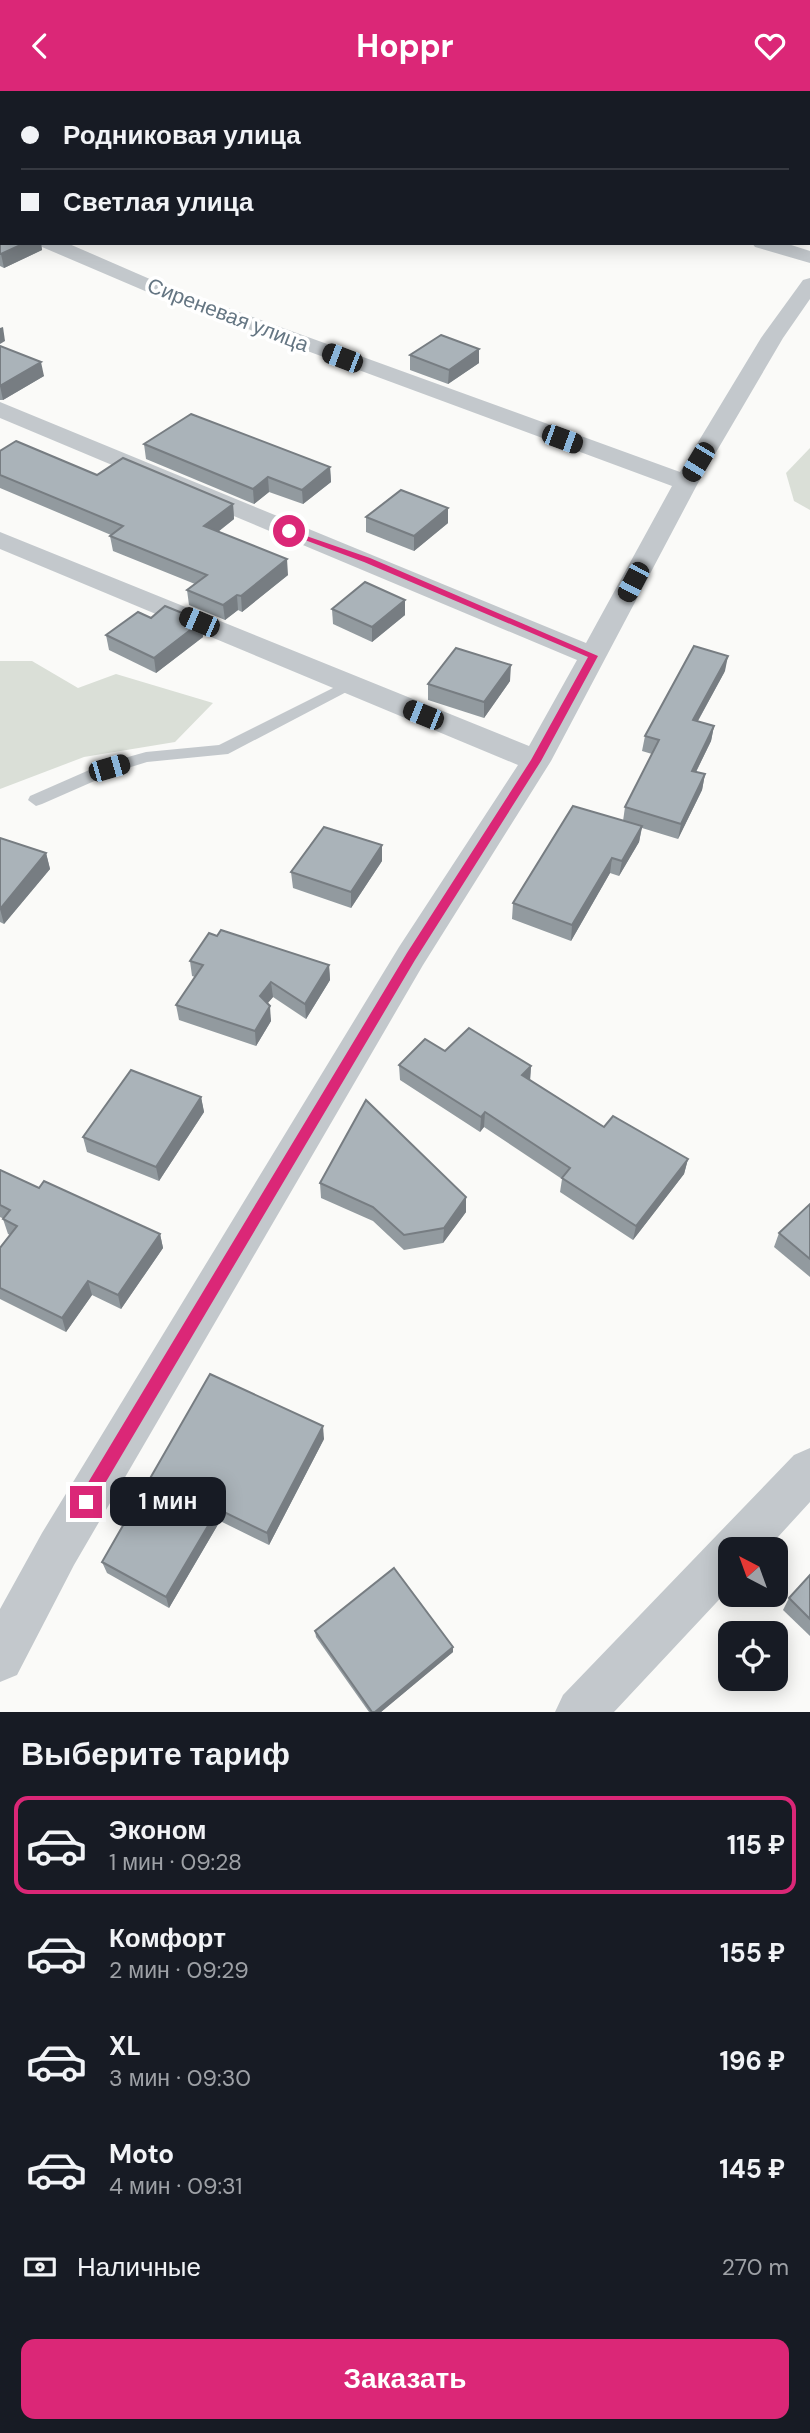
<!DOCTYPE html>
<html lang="ru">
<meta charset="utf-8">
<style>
:root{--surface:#171b24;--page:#20242c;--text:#f1f3f6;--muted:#9ea1a6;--line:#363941;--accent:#db2777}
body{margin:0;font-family:"DM Sans",sans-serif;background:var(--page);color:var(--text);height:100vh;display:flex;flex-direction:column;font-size:26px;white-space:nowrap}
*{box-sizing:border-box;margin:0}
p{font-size:23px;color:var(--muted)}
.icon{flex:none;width:38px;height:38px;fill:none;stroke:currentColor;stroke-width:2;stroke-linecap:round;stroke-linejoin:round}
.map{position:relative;height:1621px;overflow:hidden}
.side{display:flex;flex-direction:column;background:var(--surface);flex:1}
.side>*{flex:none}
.banner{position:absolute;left:0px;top:0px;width:810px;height:154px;box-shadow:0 4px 18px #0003;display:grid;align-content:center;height:154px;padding:0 21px;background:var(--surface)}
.needle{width:46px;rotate:319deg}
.tools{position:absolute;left:718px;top:1446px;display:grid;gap:14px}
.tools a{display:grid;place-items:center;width:70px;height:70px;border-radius:14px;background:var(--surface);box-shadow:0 4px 18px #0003;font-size:35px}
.end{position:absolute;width:32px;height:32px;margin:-16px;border:9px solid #db2777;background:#fff;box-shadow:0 0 0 4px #fff}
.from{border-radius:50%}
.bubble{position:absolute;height:49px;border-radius:14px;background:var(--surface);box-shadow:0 4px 18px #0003;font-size:23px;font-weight:700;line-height:49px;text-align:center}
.car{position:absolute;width:21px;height:42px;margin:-21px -10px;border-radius:9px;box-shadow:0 0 5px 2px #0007;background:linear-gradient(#222 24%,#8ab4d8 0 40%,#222 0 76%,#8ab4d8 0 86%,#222 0)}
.banner b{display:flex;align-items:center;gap:24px;height:66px;font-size:26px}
.banner b+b{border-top:2px solid var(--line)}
.banner i{width:18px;height:18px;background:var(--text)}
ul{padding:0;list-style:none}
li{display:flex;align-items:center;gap:21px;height:98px;margin:0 14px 10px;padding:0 7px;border:4px solid transparent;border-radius:14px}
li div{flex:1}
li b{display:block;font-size:26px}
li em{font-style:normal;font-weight:700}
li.current{border-color:var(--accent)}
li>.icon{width:63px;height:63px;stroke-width:1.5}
h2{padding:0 21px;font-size:32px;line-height:84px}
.pay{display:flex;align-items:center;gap:18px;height:77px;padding:0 21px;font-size:26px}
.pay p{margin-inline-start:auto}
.cta{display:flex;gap:14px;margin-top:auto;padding:14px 21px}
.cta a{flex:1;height:80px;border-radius:14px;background:var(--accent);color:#fff;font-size:28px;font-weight:700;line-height:80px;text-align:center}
header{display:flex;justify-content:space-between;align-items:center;height:91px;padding:0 21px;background:var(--accent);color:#fff;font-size:32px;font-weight:700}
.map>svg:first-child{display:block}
.green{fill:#dadfd7}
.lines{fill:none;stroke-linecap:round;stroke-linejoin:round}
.stream{fill:#bbc7cb;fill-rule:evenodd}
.service{fill:#c3c8cc;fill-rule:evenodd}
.minor{fill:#c3c8cc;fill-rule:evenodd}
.wall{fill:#929a9f}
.shaded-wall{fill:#777d82}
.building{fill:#aab3b9;stroke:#777d82;stroke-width:2}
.route{fill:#db2777}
.labels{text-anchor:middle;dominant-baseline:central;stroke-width:7;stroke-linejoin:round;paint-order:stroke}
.far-street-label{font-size:21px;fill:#657683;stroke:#fff}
</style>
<header><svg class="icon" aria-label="back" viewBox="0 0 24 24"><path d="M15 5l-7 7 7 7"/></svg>Hoppr<svg class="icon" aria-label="heart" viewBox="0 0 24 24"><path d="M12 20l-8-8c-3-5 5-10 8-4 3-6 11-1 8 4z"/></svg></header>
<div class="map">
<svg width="810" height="1621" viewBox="0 0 810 1621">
<rect width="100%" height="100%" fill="#fafaf8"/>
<g class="green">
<path d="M 810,357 L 810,419 L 794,410 L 786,382 Z"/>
<path d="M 0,570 L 32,570 L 78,597 L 116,583 L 213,612 L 175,651 L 84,666 L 0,698 Z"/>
</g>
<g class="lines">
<path class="stream" d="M 808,26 L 810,27 L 810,31 L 808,31 Z"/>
<path class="service" d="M 349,589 L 354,591 L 357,594 L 354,597 L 228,663 L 147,671 L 115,681 L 42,713 L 36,715 L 28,709 L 30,705 L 103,673 L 146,661 L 219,654 Z"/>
<g class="minor">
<path d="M 39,152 L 67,152 L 159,192 L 680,381 L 761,247 L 803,189 L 810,187 L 810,208 L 783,247 L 698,392 L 551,670 L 423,874 L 74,1474 L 17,1584 L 0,1591 L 0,1518 L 42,1442 L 399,856 L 518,674 L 0,458 L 0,441 L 529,655 L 577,569 L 0,327 L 0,311 L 586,552 L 672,395 L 145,200 L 42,156 Z"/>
<path d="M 752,152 L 785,152 L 810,160 L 810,172 L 755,156 Z"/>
<path d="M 810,1357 L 810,1411 L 767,1458 L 730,1458 L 730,1497 L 614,1621 L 555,1621 L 563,1604 L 794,1364 Z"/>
</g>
</g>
<g class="wall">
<path d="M 2,94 L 2,152 L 41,152 L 42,159 L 4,177 L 0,175 L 0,126 L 2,126 L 2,124 L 0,123 L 0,95 Z"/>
<path d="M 0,255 L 44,285 L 3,309 L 0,309 Z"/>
<path d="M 479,258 L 479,272 L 448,293 L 410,279 L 410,264 Z"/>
<path d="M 144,353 L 330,376 L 331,391 L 303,413 L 269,401 L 254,413 L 146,368 Z"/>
<path d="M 0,360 L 97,384 L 233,413 L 234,428 L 218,441 L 288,484 L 242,521 L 238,519 L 225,529 L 189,514 L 187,499 L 195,493 L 113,460 L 110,445 L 111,444 L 0,397 Z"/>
<path d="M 448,417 L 448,432 L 414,460 L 366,441 L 366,426 Z"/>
<path d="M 332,518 L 405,524 L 372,551 L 333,533 Z"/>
<path d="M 151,527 L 203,546 L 156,582 L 109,559 L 106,544 Z"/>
<path d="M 725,580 L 698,630 L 714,635 L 711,650 L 696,681 L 705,683 L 702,699 L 678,748 L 642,737 L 639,751 L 619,785 L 610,782 L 571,850 L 512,828 L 513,812 L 623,730 L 625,716 L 652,663 L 642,660 L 645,645 Z"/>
<path d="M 510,590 L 484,627 L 428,609 L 428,593 Z"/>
<path d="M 0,747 L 46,762 L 50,778 L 4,833 L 0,831 Z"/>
<path d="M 382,770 L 351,817 L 293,797 L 291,781 Z"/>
<path d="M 190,870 L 329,874 L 330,889 L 306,928 L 273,906 L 267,913 L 271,930 L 256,955 L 179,929 L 176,914 L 195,886 L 192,885 Z"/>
<path d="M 445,960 L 531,975 L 530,989 L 604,1036 L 688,1068 L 684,1083 L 633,1149 L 560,1101 L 562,1088 L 484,1036 L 480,1041 L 400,989 L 399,974 Z"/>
<path d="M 201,1006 L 204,1021 L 159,1090 L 87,1061 L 83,1046 Z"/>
<path d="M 0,1079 L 39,1097 L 160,1143 L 163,1157 L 121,1218 L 92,1204 L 66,1241 L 0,1208 L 0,1157 L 10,1144 L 8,1143 L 3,1128 L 4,1128 L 0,1126 Z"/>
<path d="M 320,1092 L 466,1106 L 466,1121 L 443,1152 L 404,1159 L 373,1130 L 321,1107 Z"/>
<path d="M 810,1113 L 810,1186 L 774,1156 L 779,1142 Z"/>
<path d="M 324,1348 L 269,1454 L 220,1430 L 169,1517 L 107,1482 L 102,1471 Z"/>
<path d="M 810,1484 L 810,1545 L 783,1519 L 789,1507 Z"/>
<path d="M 315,1540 L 453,1556 L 453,1561 L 381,1621 L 369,1621 L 316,1546 Z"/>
</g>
<g class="shaded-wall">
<path d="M 365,0 L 390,0 L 387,2 L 361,2 Z"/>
<path d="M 25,152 L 41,152 L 42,159 L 4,177 L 1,163 Z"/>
<path d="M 3,236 L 5,250 L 0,253 L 0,237 Z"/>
<path d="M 479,258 L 479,272 L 448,293 L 449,279 Z"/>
<path d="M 41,271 L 44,285 L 3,309 L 0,295 Z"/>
<path d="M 330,376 L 331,391 L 303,413 L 302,399 Z"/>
<path d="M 268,386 L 269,401 L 254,413 L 253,398 Z"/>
<path d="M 233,413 L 234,428 L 206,450 L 204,435 Z"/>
<path d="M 448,417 L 448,432 L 414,460 L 414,445 Z"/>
<path d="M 287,468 L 288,484 L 242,521 L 241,505 Z"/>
<path d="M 237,504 L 238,519 L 225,529 L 223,514 Z"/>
<path d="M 405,509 L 405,524 L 372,551 L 372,536 Z"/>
<path d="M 202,530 L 203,546 L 156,582 L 154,567 Z"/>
<path d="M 728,565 L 725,580 L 690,644 L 693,629 Z"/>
<path d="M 511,574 L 510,590 L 484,627 L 484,611 Z"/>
<path d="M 714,635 L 711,650 L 689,695 L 692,680 Z"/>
<path d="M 705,683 L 702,699 L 678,748 L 681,733 Z"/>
<path d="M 642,735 L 639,751 L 619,785 L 622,770 Z"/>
<path d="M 382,754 L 382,770 L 351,817 L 351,801 Z"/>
<path d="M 46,762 L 50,778 L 4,833 L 0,818 Z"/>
<path d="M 612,767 L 610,782 L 571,850 L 572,834 Z"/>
<path d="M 329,874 L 330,889 L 306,928 L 305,913 Z"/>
<path d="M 271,891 L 273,906 L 261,920 L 260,905 Z"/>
<path d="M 270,915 L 271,930 L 256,955 L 255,940 Z"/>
<path d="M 531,975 L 530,990 L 522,984 Z"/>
<path d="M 201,1006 L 204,1021 L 159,1090 L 156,1076 Z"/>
<path d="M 485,1021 L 484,1036 L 480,1041 L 481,1026 Z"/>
<path d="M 688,1068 L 684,1083 L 633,1149 L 636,1135 Z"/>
<path d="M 466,1106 L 466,1121 L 443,1152 L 444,1137 Z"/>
<path d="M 160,1143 L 163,1157 L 121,1218 L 118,1204 Z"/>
<path d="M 88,1190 L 92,1204 L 66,1241 L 62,1227 Z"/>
<path d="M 323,1335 L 324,1348 L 269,1454 L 267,1442 Z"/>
<path d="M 218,1418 L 220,1430 L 169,1517 L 166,1506 Z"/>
<path d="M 453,1556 L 453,1561 L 381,1621 L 375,1621 Z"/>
</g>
<g class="building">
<path d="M 219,0 L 365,0 L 361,2 L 224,2 Z"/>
<path d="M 2,94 L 2,112 L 0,111 L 0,95 Z"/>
<path d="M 2,121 L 2,152 L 25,152 L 1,163 L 0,163 L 0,126 L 2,126 Z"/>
<path d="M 441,244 L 479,258 L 449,279 L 410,264 Z"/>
<path d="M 0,255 L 41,271 L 0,295 Z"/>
<path d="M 191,323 L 330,376 L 302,399 L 268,386 L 253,398 L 144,353 Z"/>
<path d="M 16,350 L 97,384 L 123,367 L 233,413 L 204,435 L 287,468 L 241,505 L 237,504 L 223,514 L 187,499 L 207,484 L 110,445 L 123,435 L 0,384 L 0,360 Z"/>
<path d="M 401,399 L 448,417 L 414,445 L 366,426 Z"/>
<path d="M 365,491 L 405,509 L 372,536 L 332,518 Z"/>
<path d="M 165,515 L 202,530 L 154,567 L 106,544 L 138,521 L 151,527 Z"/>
<path d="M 694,555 L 728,565 L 693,629 L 714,635 L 692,680 L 705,683 L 681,733 L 625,716 L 659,649 L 645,645 Z"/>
<path d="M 456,557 L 511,574 L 484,611 L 428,593 Z"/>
<path d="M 573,715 L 642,735 L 622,770 L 612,767 L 572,834 L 513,812 Z"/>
<path d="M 324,736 L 382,754 L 351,801 L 291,781 Z"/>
<path d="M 0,747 L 46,762 L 0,818 Z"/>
<path d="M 221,839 L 329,874 L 305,913 L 271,891 L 260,905 L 270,915 L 255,940 L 176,914 L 203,874 L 190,870 L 209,842 L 217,845 Z"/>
<path d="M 469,937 L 531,975 L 522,984 L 604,1036 L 613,1025 L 688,1068 L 636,1135 L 562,1087 L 570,1077 L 485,1021 L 481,1026 L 399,974 L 425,948 L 445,960 Z"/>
<path d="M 131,979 L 201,1006 L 156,1076 L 83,1046 Z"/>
<path d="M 366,1009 L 466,1106 L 444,1137 L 404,1144 L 373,1116 L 320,1092 Z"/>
<path d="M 0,1079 L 39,1097 L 44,1090 L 160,1143 L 118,1204 L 88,1190 L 62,1227 L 0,1197 L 0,1157 L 17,1135 L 3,1128 L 10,1119 L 0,1114 Z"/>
<path d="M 810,1113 L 810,1168 L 779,1142 Z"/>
<path d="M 210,1283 L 323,1335 L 267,1442 L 218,1418 L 166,1506 L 102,1471 Z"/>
<path d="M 394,1477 L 453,1556 L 375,1621 L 372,1621 L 315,1540 Z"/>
<path d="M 810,1484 L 810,1528 L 789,1507 Z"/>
</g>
<path class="route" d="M 286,438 L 370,467 L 598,565 L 541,670 L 415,869 L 91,1416 L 86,1418 L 80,1416 L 78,1411 L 80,1405 L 407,862 L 531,669 L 588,566 L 364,471 L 286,442 Z"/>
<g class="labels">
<g class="far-street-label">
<text transform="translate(228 224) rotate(21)">Сиреневая улица</text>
</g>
</g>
</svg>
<div class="tools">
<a><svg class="needle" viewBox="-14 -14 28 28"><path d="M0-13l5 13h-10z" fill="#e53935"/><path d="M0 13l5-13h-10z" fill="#9ea1a6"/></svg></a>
<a><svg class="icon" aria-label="locate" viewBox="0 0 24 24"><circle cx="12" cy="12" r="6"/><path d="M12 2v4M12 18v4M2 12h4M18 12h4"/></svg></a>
</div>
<i class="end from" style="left:289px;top:440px"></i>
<i class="end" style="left:86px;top:1411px"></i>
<div class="bubble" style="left:110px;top:1386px;width:116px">1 мин</div>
<i class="car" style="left:342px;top:267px;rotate:291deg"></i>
<i class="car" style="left:562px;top:348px;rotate:110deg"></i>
<i class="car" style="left:698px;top:371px;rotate:211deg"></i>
<i class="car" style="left:633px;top:491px;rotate:208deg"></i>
<i class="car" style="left:199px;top:531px;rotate:293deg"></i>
<i class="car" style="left:423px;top:624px;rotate:292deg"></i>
<i class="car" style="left:109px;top:677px;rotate:74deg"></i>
<div class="banner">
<b><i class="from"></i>Родниковая улица</b>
<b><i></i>Светлая улица</b>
</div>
</div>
<section class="side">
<h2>Выберите тариф</h2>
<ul>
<li class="current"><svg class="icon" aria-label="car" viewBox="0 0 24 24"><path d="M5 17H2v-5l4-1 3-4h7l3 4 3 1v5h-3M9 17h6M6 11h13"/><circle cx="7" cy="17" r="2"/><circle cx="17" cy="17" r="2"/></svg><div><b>Эконом</b><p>1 мин · 09:28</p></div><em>115 ₽</em></li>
<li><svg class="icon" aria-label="car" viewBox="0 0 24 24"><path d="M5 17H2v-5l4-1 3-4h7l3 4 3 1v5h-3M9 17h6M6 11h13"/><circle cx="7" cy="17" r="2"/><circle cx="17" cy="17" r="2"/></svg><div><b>Комфорт</b><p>2 мин · 09:29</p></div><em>155 ₽</em></li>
<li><svg class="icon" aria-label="car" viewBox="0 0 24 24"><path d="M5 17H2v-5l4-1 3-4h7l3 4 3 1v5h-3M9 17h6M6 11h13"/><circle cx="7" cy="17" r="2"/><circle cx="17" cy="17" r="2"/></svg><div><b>XL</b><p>3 мин · 09:30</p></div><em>196 ₽</em></li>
<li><svg class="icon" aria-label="car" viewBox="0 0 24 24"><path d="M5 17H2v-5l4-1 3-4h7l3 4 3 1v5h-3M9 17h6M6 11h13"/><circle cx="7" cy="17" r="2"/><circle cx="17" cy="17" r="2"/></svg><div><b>Moto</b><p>4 мин · 09:31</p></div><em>145 ₽</em></li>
</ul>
<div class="pay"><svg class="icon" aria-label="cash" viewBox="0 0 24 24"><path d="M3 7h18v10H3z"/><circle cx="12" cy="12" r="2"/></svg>Наличные<p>270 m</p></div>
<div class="cta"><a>Заказать</a></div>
</section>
